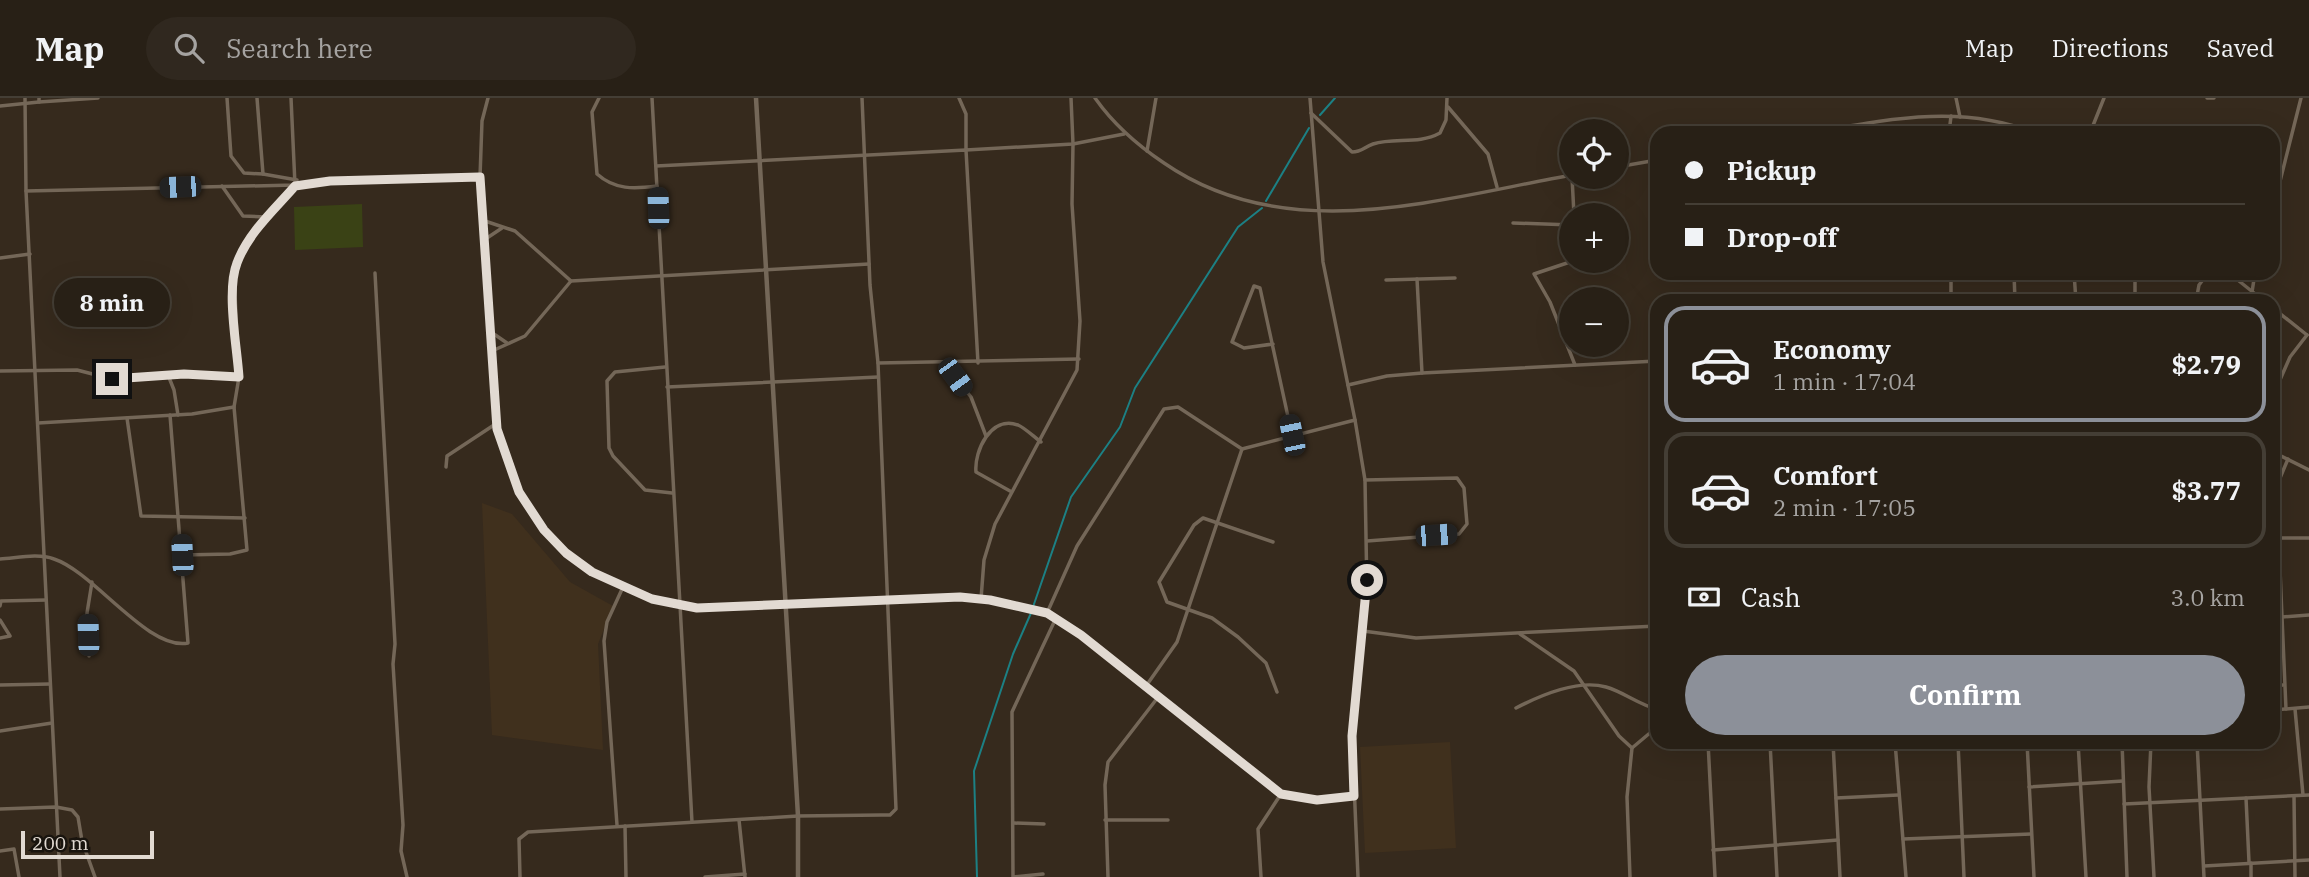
<!DOCTYPE html>
<meta charset="utf-8">
<style>
:root{--surface:#282016;--page:#30281f;--text:#f1f3f6;--muted:#a5a3a1;--line:#443e35;--accent:#8c9099}
body{margin:0;font-family:"IBM Plex Serif",serif;background:var(--page);color:var(--text);height:100vh;display:flex;flex-direction:column;font-size:26px;white-space:nowrap}
*{box-sizing:border-box;margin:0}
p{font-size:23px;color:var(--muted)}
.icon{flex:none;width:38px;height:38px;fill:none;stroke:currentColor;stroke-width:2;stroke-linecap:round;stroke-linejoin:round}
.map{position:relative;flex:1;overflow:hidden}
.drawer{position:absolute;left:1650px;top:196px;width:630px;height:455px;display:flex;flex-direction:column;background:var(--surface);border-radius:21px;box-shadow:0 7px 28px #0002,0 0 0 2px var(--line)}
.drawer>*{flex:none}
.hud{position:absolute;left:1650px;top:28px;width:630px;height:154px;border-radius:21px;box-shadow:0 7px 28px #0002,0 0 0 2px var(--line);display:grid;align-content:center;height:154px;padding:0 35px;background:var(--surface)}
.fabs{position:absolute;left:1559px;top:21px;display:grid;gap:14px}
.fabs a{display:grid;place-items:center;width:70px;height:70px;border-radius:50%;background:var(--surface);box-shadow:0 7px 28px #0002,0 0 0 2px var(--line);font-size:35px}
.scale{position:absolute;left:21px;bottom:18px;width:133px;box-sizing:border-box;padding-left:7px;border:4px solid #e2dad2;border-top:0;font-size:19px;line-height:24px;white-space:nowrap;color:#e2dad2;-webkit-text-stroke:5px #19140e;paint-order:stroke}
.end{position:absolute;width:32px;height:32px;margin:-16px;border:9px solid #e2dad2;background:#111;box-shadow:0 0 0 4px #111}
.from{border-radius:50%}
.bubble{position:absolute;height:49px;border-radius:24px;background:var(--surface);box-shadow:0 7px 28px #0002,0 0 0 2px var(--line);font-size:23px;font-weight:800;line-height:49px;text-align:center}
.car{position:absolute;width:21px;height:42px;margin:-21px -10px;border-radius:9px;box-shadow:0 0 5px 2px #0007;background:linear-gradient(#222 24%,#8ab4d8 0 40%,#222 0 76%,#8ab4d8 0 86%,#222 0)}
.hud b{display:flex;align-items:center;gap:24px;height:66px;font-size:26px}
.hud b+b{border-top:2px solid var(--line)}
.hud i{width:18px;height:18px;background:var(--text)}
ul{padding:12px 0 0;list-style:none}
li{display:flex;align-items:center;gap:21px;height:116px;margin:0 14px 10px;padding:0 21px;border:4px solid var(--line);border-radius:21px}
li div{flex:1}
li b{display:block;font-size:26px}
li em{font-style:normal;font-weight:800}
li.on{border-color:var(--accent)}
li>.icon{width:63px;height:63px;stroke-width:1.5}
.pay{display:flex;align-items:center;gap:18px;height:77px;padding:0 35px;font-size:26px}
.pay p{margin-inline-start:auto}
.cta{display:flex;gap:14px;margin-top:auto;padding:14px 35px}
.cta a{flex:1;height:80px;border-radius:42px;background:var(--accent);color:#fff;font-size:28px;font-weight:800;line-height:80px;text-align:center}
header{display:flex;align-items:center;gap:42px;box-sizing:border-box;height:98px;padding:0 35px;background:var(--surface);border-bottom:2px solid var(--line)}
header strong{font-size:33px}
nav{display:flex;gap:38px;margin-inline-start:auto;font-size:24px}
.search{width:490px;height:63px;background:var(--page);display:flex;align-items:center;gap:18px;box-sizing:border-box;padding:0 24px;border-radius:38px;color:var(--muted);font-size:26px}
.map>svg:first-child{display:block}
.built{fill:#40301d}
.green{fill:#3a4215}
.lines{fill:none;stroke-linecap:round;stroke-linejoin:round}
.stream{stroke:#1c8084;stroke-width:2}
.minor{stroke:#746758;stroke-width:3.5}
.tertiary{stroke:#746758;stroke-width:4.5}
.route{stroke:#e2dad2;stroke-width:9}
</style>
<header>
<strong>Map</strong>
<div class="search"><svg class="icon" aria-label="search" viewBox="0 0 24 24"><circle cx="10" cy="10" r="6"/><path d="M15 15l6 6"/></svg>Search here</div>
<nav><a>Map</a><a>Directions</a><a>Saved</a></nav>
</header>
<div class="map">
<svg width="2309" height="779" viewBox="0 0 2309 779">
<rect width="100%" height="100%" fill="#362a1d"/>
<g class="built">
<path d="M 482,405 L 512,416 L 570,484 L 613,508 L 598,546 L 603,652 L 492,637 Z"/>
<path d="M 1450,644 L 1456,750 L 1365,755 L 1360,649 Z"/>
</g>
<path class="green" d="M 362,106 L 363,149 L 295,152 L 294,109 Z"/>
<g class="lines">
<g class="stream">
<path d="M 1320,17 L 1335,0"/>
<path d="M 1266,103 L 1309,30"/>
<path d="M 1033,509 L 1071,399 L 1120,329 L 1135,290 L 1238,129 L 1262,110"/>
<path d="M 977,779 L 974,673 L 1013,556 L 1031,515"/>
</g>
<g class="minor">
<path d="M 25,0 L 26,93 L 60,779"/>
<path d="M 39,0 L 39,4 L 98,0"/>
<path d="M 227,0 L 231,58 L 244,75 L 263,76"/>
<path d="M 257,0 L 263,76 L 297,82"/>
<path d="M 488,0 L 482,23 L 480,79 L 497,331 C 516,409 552,457 626,490 C 648,500 673,509 698,510 C 724,512 752,508 778,506 C 838,503 899,500 960,499 L 990,502 L 1047,515 L 1081,537 L 1281,696 L 1317,702 L 1354,698"/>
<path d="M 599,0 L 592,14 L 597,76 C 615,92 634,91 657,88"/>
<path d="M 652,0 L 692,724"/>
<path d="M 959,0 L 966,16 L 966,52 L 1073,46 L 1071,0"/>
<path d="M 1095,0 C 1114,27 1137,47 1164,65 C 1287,150 1437,101 1572,77"/>
<path d="M 1310,0 L 1323,164 L 1355,322 L 1365,382 L 1367,495 L 1352,638 L 1358,779"/>
<path d="M 1956,0 L 1960,19"/>
<path d="M 2207,0 L 2214,0"/>
<path d="M 0,8 L 39,4"/>
<path d="M 1448,9 L 1488,56 L 1497,89"/>
<path d="M 1311,15 L 1352,54 C 1362,54 1364,49 1373,46 C 1395,39 1418,47 1440,35 L 1446,22 L 1447,0"/>
<path d="M 1809,35 C 1884,22 1961,5 2034,35"/>
<path d="M 1949,35 L 1951,18"/>
<path d="M 2090,35 L 2104,0"/>
<path d="M 1147,53 L 1156,0"/>
<path d="M 656,68 L 966,52 L 978,265"/>
<path d="M 1617,69 L 1657,62"/>
<path d="M 1572,79 L 1574,117"/>
<path d="M 222,88 L 243,118 L 266,119"/>
<path d="M 26,93 L 295,87 L 291,0"/>
<path d="M 2273,111 L 2301,0"/>
<path d="M 485,123 L 515,133 L 571,183 L 869,166"/>
<path d="M 1513,125 L 1572,127"/>
<path d="M 487,140 L 502,130"/>
<path d="M 0,160 L 30,156"/>
<path d="M 1573,163 L 1534,176 L 1550,204 L 1575,267"/>
<path d="M 375,175 L 395,546 L 393,566 L 403,727 L 401,753 L 407,779"/>
<path d="M 1951,175 L 1951,203"/>
<path d="M 2014,175 L 2015,203"/>
<path d="M 2074,175 L 2076,203"/>
<path d="M 2135,175 L 2135,203"/>
<path d="M 2229,175 L 2264,203"/>
<path d="M 1417,181 L 1422,275"/>
<path d="M 1386,182 L 1455,180"/>
<path d="M 2252,194 L 2255,175"/>
<path d="M 2196,203 L 2199,187 L 2208,175"/>
<path d="M 2273,210 L 2307,237"/>
<path d="M 491,234 L 507,245"/>
<path d="M 1273,246 L 1244,250 L 1232,244 L 1254,188 L 1260,190 L 1292,337"/>
<path d="M 492,253 L 525,238 L 571,183"/>
<path d="M 878,265 L 1079,261"/>
<path d="M 944,265 L 971,299 L 986,338"/>
<path d="M 665,269 L 615,274 L 607,283 L 609,350 L 613,358 L 645,392 L 672,395"/>
<path d="M 0,273 L 77,272 L 112,281 L 184,276 L 239,279"/>
<path d="M 168,277 L 174,292 L 178,317"/>
<path d="M 2279,284 L 2290,259 L 2307,237"/>
<path d="M 1348,287 L 1387,278 L 1422,275 L 1657,263"/>
<path d="M 667,289 L 878,279"/>
<path d="M 127,320 L 141,418 L 245,420"/>
<path d="M 38,325 L 192,316 L 234,309"/>
<path d="M 2273,354 L 2309,372"/>
<path d="M 2288,361 L 2280,380 L 2277,399 L 2282,519 L 2309,517"/>
<path d="M 446,369 L 447,358 L 497,325"/>
<path d="M 1365,382 L 1457,380 L 1464,390 L 1467,426 L 1459,436 L 1367,443"/>
<path d="M 1010,393 L 976,374 C 974,353 991,317 1018,327 C 1025,330 1034,339 1041,344"/>
<path d="M 2277,440 L 2309,440"/>
<path d="M 1273,444 L 1203,420 L 1194,427 L 1159,484 L 1167,504 L 1212,520 L 1238,539 L 1266,565 L 1277,594"/>
<path d="M 182,457 L 230,456 L 247,452 L 234,309 L 239,279 L 234,175 L 239,159 L 255,135 L 295,87 L 330,83 L 480,79"/>
<path d="M 0,461 C 17,460 38,455 54,461 C 94,474 148,553 188,545 L 170,317"/>
<path d="M 981,501 L 984,462 L 995,426 L 1077,272 L 1080,223 L 1072,106 L 1073,46 L 1124,36"/>
<path d="M 0,508 L 1,503 L 46,502"/>
<path d="M 1047,515 L 1077,448 L 1164,311 L 1178,309 L 1242,351 L 1355,322"/>
<path d="M 2282,519 L 2286,611"/>
<path d="M 0,522 L 10,538 L 0,540"/>
<path d="M 1363,533 L 1416,540 L 1657,528"/>
<path d="M 1520,536 L 1574,573 L 1619,638 L 1632,650 L 1627,699 L 1630,779"/>
<path d="M 89,558 L 87,515 L 92,484"/>
<path d="M 0,587 L 50,586"/>
<path d="M 1146,588 L 1177,544 L 1242,351"/>
<path d="M 2273,588 L 2283,587"/>
<path d="M 1516,610 C 1541,597 1578,581 1606,589 C 1624,594 1639,607 1657,611"/>
<path d="M 2295,611 L 2303,697"/>
<path d="M 2273,612 L 2309,609"/>
<path d="M 0,633 L 52,625"/>
<path d="M 1708,644 L 1715,779"/>
<path d="M 1770,644 L 1777,779"/>
<path d="M 1833,644 L 1840,779"/>
<path d="M 1895,644 L 1906,779"/>
<path d="M 1958,644 L 1964,779"/>
<path d="M 2027,644 L 2034,779"/>
<path d="M 2078,644 L 2086,779"/>
<path d="M 2122,644 L 2127,779"/>
<path d="M 2151,644 L 2149,689 L 2154,779"/>
<path d="M 2197,644 L 2204,779"/>
<path d="M 1632,650 L 1657,629"/>
<path d="M 2029,689 L 2123,683"/>
<path d="M 2294,698 L 2295,779"/>
<path d="M 1836,700 L 1898,697"/>
<path d="M 2246,700 L 2249,764"/>
<path d="M 2124,706 L 2309,697"/>
<path d="M 0,711 L 56,709 L 72,712 L 78,719 L 82,743 L 95,779"/>
<path d="M 739,722 L 745,779"/>
<path d="M 1105,722 L 1168,722"/>
<path d="M 1014,725 L 1044,726"/>
<path d="M 617,727 L 604,543 L 607,524 L 623,489"/>
<path d="M 625,728 L 626,779"/>
<path d="M 1903,741 L 2031,736"/>
<path d="M 1713,752 L 1838,742"/>
<path d="M 0,753 L 14,751 L 19,779"/>
<path d="M 2251,765 L 2251,779"/>
<path d="M 2204,768 L 2309,762"/>
<path d="M 1043,776 L 1013,779 L 1012,614 L 1056,520"/>
<path d="M 520,779 L 519,741 L 528,734 L 798,718 L 881,717 L 890,717 L 896,711 L 878,265 L 870,187 L 862,0"/>
<path d="M 705,779 L 745,776"/>
<path d="M 1108,779 L 1105,687 L 1108,664 L 1159,598"/>
<path d="M 1261,779 L 1258,731 L 1281,696"/>
</g>
<path class="tertiary" d="M 756,0 L 798,718 L 798,779"/>
</g>
<g class="lines">
<path class="route" d="M 112,281 L 184,276 L 239,279 C 237,248 226,193 237,165 C 248,135 275,111 295,88 L 330,83 L 480,79 L 497,331 L 519,394 L 544,432 L 566,455 L 592,474 L 652,501 L 697,510 L 960,499 L 990,502 L 1047,515 L 1081,537 L 1281,696 L 1317,702 L 1354,698 L 1352,638 L 1367,482"/>
</g>
</svg>
<div class="fabs">
<a><svg class="icon" aria-label="locate" viewBox="0 0 24 24"><circle cx="12" cy="12" r="6"/><path d="M12 2v4M12 18v4M2 12h4M18 12h4"/></svg></a>
<a>+</a>
<a>−</a>
</div>
<div class="scale">200 m</div>
<i class="end from" style="left:1367px;top:482px"></i>
<i class="end" style="left:112px;top:281px"></i>
<div class="bubble" style="left:54px;top:180px;width:116px">8 min</div>
<i class="car" style="left:180px;top:89px;rotate:268deg"></i>
<i class="car" style="left:658px;top:110px;rotate:358deg"></i>
<i class="car" style="left:955px;top:279px;rotate:144deg"></i>
<i class="car" style="left:1292px;top:337px;rotate:348deg"></i>
<i class="car" style="left:1436px;top:437px;rotate:86deg"></i>
<i class="car" style="left:182px;top:457px;rotate:357deg"></i>
<i class="car" style="left:88px;top:537px;rotate:358deg"></i>
<div class="hud">
<b><i class="from"></i>Pickup</b>
<b><i></i>Drop-off</b>
</div>
<section class="drawer">
<ul>
<li class="on"><svg class="icon" aria-label="car" viewBox="0 0 24 24"><path d="M5 17H2v-5l4-1 3-4h7l3 4 3 1v5h-3M9 17h6M6 11h13"/><circle cx="7" cy="17" r="2"/><circle cx="17" cy="17" r="2"/></svg><div><b>Economy</b><p>1 min · 17:04</p></div><em>$2.79</em></li>
<li><svg class="icon" aria-label="car" viewBox="0 0 24 24"><path d="M5 17H2v-5l4-1 3-4h7l3 4 3 1v5h-3M9 17h6M6 11h13"/><circle cx="7" cy="17" r="2"/><circle cx="17" cy="17" r="2"/></svg><div><b>Comfort</b><p>2 min · 17:05</p></div><em>$3.77</em></li>
</ul>
<div class="pay"><svg class="icon" aria-label="cash" viewBox="0 0 24 24"><path d="M3 7h18v10H3z"/><circle cx="12" cy="12" r="2"/></svg>Cash<p>3.0 km</p></div>
<div class="cta"><a>Confirm</a></div>
</section>
</div>
